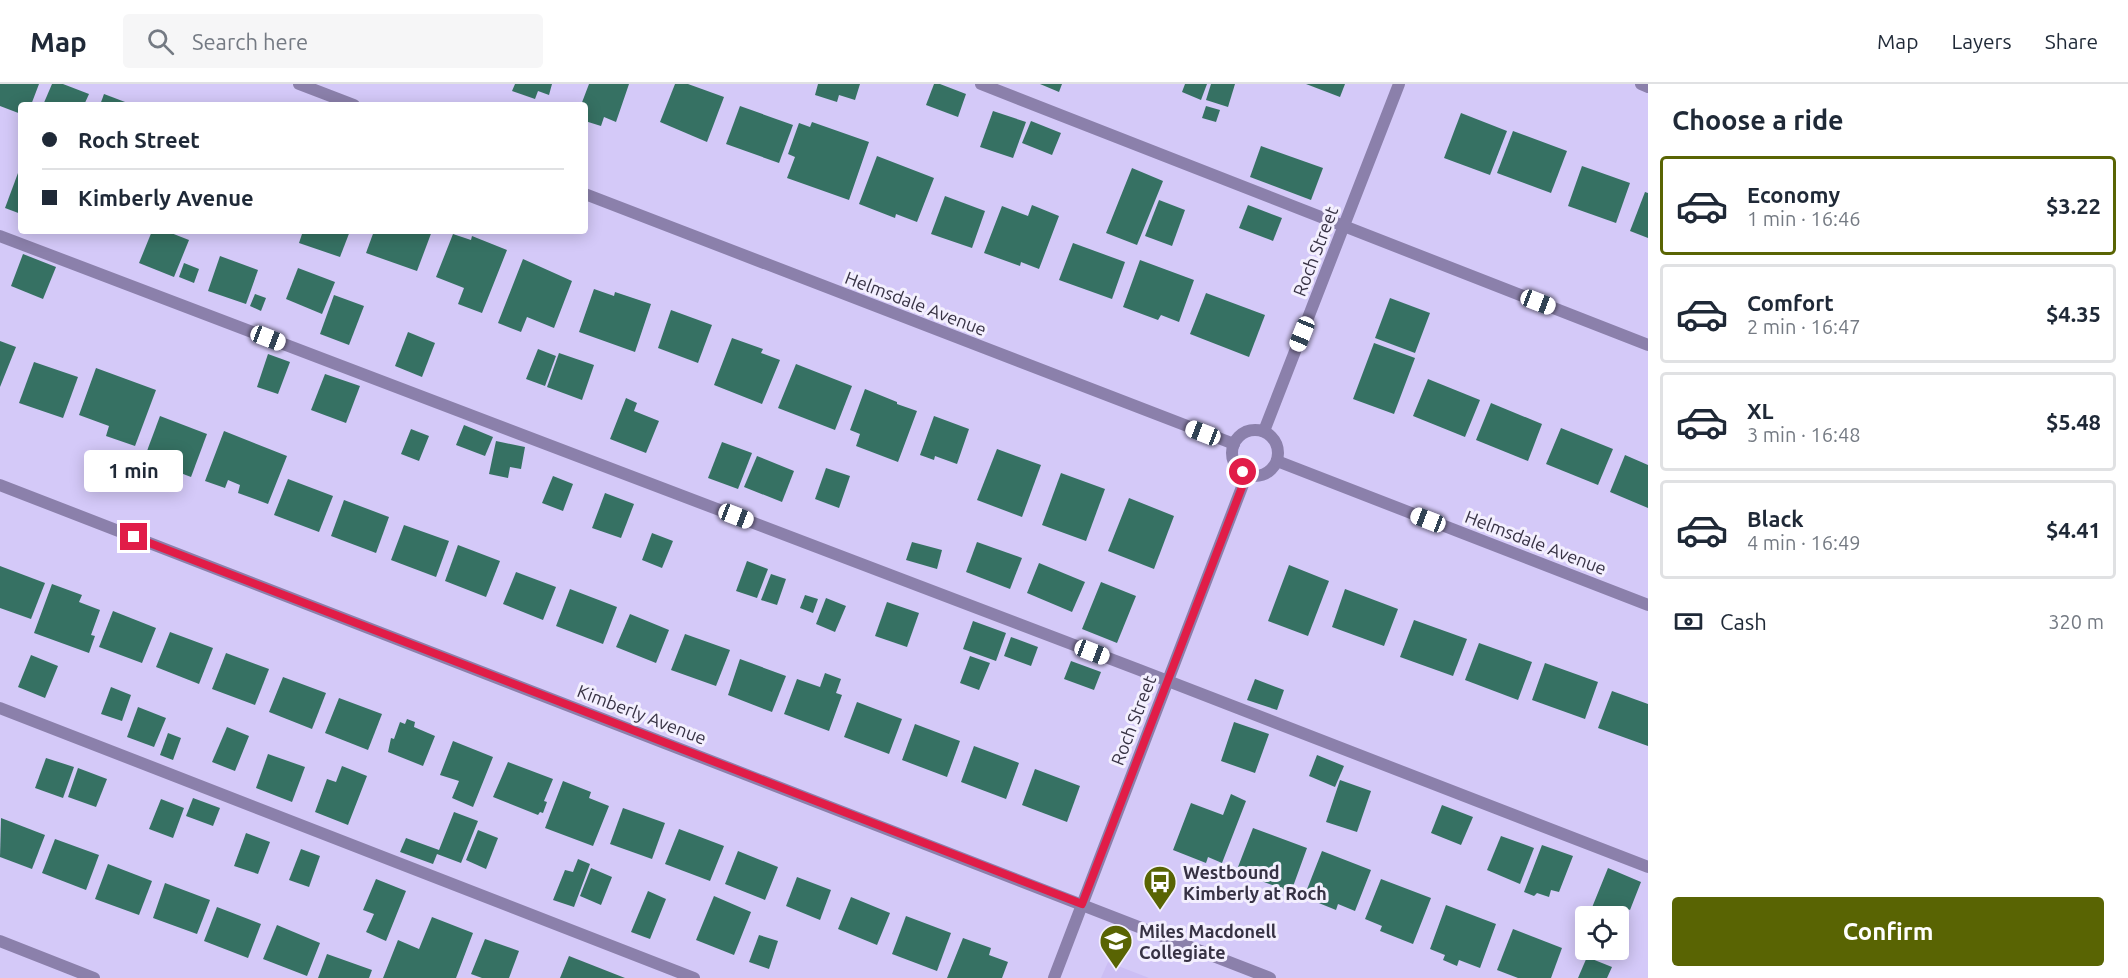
<!DOCTYPE html>
<meta charset="utf-8">
<style>
:root{--surface:#fff;--page:#f6f6f7;--text:#1f2937;--muted:#747a83;--line:#e0e1e3;--accent:#596403}
body{margin:0;font-family:Ubuntu,sans-serif;background:var(--page);color:var(--text);height:100vh;display:flex;flex-direction:column;font-size:22px;white-space:nowrap}
*{box-sizing:border-box;margin:0}
p{font-size:20px;color:var(--muted)}
.icon{flex:none;width:33px;height:33px;fill:none;stroke:currentColor;stroke-width:2;stroke-linecap:round;stroke-linejoin:round}
.map{position:relative;flex:1;overflow:hidden}
.details{display:flex;flex-direction:column;background:var(--surface);width:480px}
.details>*{flex:none}
.guide{position:absolute;left:18px;top:18px;width:570px;height:132px;border-radius:6px;box-shadow:0 3px 15px #0003;display:grid;align-content:center;height:132px;padding:0 24px;background:var(--surface)}
.fabs{position:absolute;left:1575px;top:822px;display:grid;gap:12px}
.fabs a{display:grid;place-items:center;width:54px;height:54px;border-radius:6px;background:var(--surface);box-shadow:0 3px 15px #0003;font-size:30px}
.end{position:absolute;width:27px;height:27px;margin:-14px;border:8px solid #e11d48;background:#fff;box-shadow:0 0 0 3px #fff}
.from{border-radius:50%}
.bubble{position:absolute;height:42px;border-radius:6px;background:var(--surface);box-shadow:0 3px 15px #0003;font-size:20px;font-weight:700;line-height:42px;text-align:center}
.car{position:absolute;width:18px;height:36px;margin:-18px -9px;border-radius:8px;box-shadow:0 0 4px 2px #0007;background:linear-gradient(#fff 24%,#345 0 40%,#fff 0 76%,#345 0 86%,#fff 0)}
.guide b{display:flex;align-items:center;gap:21px;height:57px;font-size:22px}
.guide b+b{border-top:2px solid var(--line)}
.guide i{width:15px;height:15px;background:var(--text)}
ul{padding:0;list-style:none}
li{display:flex;align-items:center;gap:18px;height:99px;margin:0 12px 9px;padding:0 12px;border:3px solid var(--line);border-radius:6px}
li div{flex:1}
li b{display:block;font-size:22px}
li em{font-style:normal;font-weight:700}
li.selected{border-color:var(--accent)}
li>.icon{width:54px;height:54px;stroke-width:1.5}
h2{padding:0 24px;font-size:27px;line-height:72px}
.pay{display:flex;align-items:center;gap:15px;height:66px;padding:0 24px;font-size:22px}
.pay p{margin-inline-start:auto}
.button{display:flex;gap:12px;margin-top:auto;padding:12px 24px}
.button a{flex:1;height:69px;border-radius:6px;background:var(--accent);color:#fff;font-size:24px;font-weight:700;line-height:69px;text-align:center}
header{display:flex;align-items:center;gap:36px;box-sizing:border-box;height:84px;padding:0 30px;background:var(--surface);border-bottom:2px solid var(--line)}
header strong{font-size:28px}
nav{display:flex;gap:33px;margin-inline-start:auto;font-size:21px}
.search{width:420px;height:54px;background:var(--page);display:flex;align-items:center;gap:15px;box-sizing:border-box;padding:0 21px;border-radius:6px;color:var(--muted);font-size:22px}
main{display:flex;flex:1;min-height:0}
.map>svg:first-child{display:block}
.built{fill:#ccbef4}
.building{fill:#367163}
.lines{fill:none;stroke-linecap:round;stroke-linejoin:round}
.service{stroke:#8b80ab;stroke-width:12}
.minor{stroke:#8b80ab;stroke-width:12}
.tertiary{stroke:#8b80ab;stroke-width:12}
.route{stroke:#e11d48;stroke-width:8}
.labels{text-anchor:middle;dominant-baseline:central;stroke-width:6;stroke-linejoin:round;paint-order:stroke}
.street-label{font-size:18px;fill:#373244;stroke:#f3effe}
.poi-label{font-size:18px;font-weight:bold;fill:#373244;stroke:#f3effe;text-anchor:start}
</style>
<header>
<strong>Map</strong>
<div class="search"><svg class="icon" aria-label="search" viewBox="0 0 24 24"><circle cx="10" cy="10" r="6"/><path d="M15 15l6 6"/></svg>Search here</div>
<nav><a>Map</a><a>Layers</a><a>Share</a></nav>
</header>
<main>
<div class="map">
<svg width="1648" height="894" viewBox="0 0 1648 894">
<rect width="100%" height="100%" fill="#d4c9f8"/>
<path class="built" d="M 1108,878 L 1149,894 L 1101,894 Z"/>
<g class="building">
<path d="M 0,0 L 39,0 L 31,21 L 21,21 L 21,30 L 0,22 Z"/>
<path d="M 52,0 L 63,0 L 89,10 L 84,21 L 43,21 Z"/>
<path d="M 515,0 L 552,0 L 549,11 L 538,7 L 535,15 L 512,7 Z"/>
<path d="M 589,0 L 629,0 L 616,38 L 604,33 L 601,42 L 585,37 L 585,21 L 581,21 Z"/>
<path d="M 675,0 L 688,0 L 724,13 L 707,58 L 660,38 Z"/>
<path d="M 818,0 L 860,0 L 855,16 L 839,11 L 837,18 L 815,11 Z"/>
<path d="M 934,0 L 940,0 L 966,10 L 958,33 L 926,21 Z"/>
<path d="M 1040,0 L 1062,0 L 1059,8 Z"/>
<path d="M 1185,0 L 1207,0 L 1201,16 L 1182,8 Z"/>
<path d="M 1211,0 L 1235,0 L 1228,23 L 1206,16 Z"/>
<path d="M 1306,0 L 1345,0 L 1340,13 Z"/>
<path d="M 104,10 L 133,21 L 100,21 Z"/>
<path d="M 740,22 L 793,41 L 779,79 L 726,60 Z"/>
<path d="M 1206,22 L 1220,26 L 1216,38 L 1202,34 Z"/>
<path d="M 993,27 L 1026,38 L 1013,74 L 980,63 Z"/>
<path d="M 1461,29 L 1507,47 L 1490,91 L 1444,74 Z"/>
<path d="M 1031,37 L 1061,49 L 1052,71 L 1022,59 Z"/>
<path d="M 812,38 L 869,58 L 849,116 L 787,94 L 795,73 L 788,70 L 799,39 L 810,43 Z"/>
<path d="M 1513,47 L 1567,67 L 1551,109 L 1497,89 Z"/>
<path d="M 1261,62 L 1323,84 L 1311,116 L 1250,93 Z"/>
<path d="M 877,72 L 934,94 L 917,138 L 896,130 L 895,134 L 859,120 Z"/>
<path d="M 1582,82 L 1630,99 L 1616,139 L 1568,122 Z"/>
<path d="M 1132,84 L 1163,97 L 1137,161 L 1106,149 Z"/>
<path d="M 18,89 L 21,90 L 21,130 L 5,124 Z"/>
<path d="M 1645,108 L 1648,109 L 1648,154 L 1630,147 Z"/>
<path d="M 945,112 L 985,127 L 972,164 L 931,150 Z"/>
<path d="M 1159,116 L 1185,126 L 1172,162 L 1145,152 Z"/>
<path d="M 1032,121 L 1059,132 L 1039,185 L 1021,178 L 1020,182 L 984,169 L 1002,122 L 1028,132 Z"/>
<path d="M 1248,121 L 1282,134 L 1273,157 L 1239,144 Z"/>
<path d="M 152,147 L 166,147 L 189,156 L 174,193 L 139,179 Z"/>
<path d="M 303,147 L 350,147 L 340,173 L 299,159 Z"/>
<path d="M 374,147 L 432,147 L 417,187 L 366,169 Z"/>
<path d="M 453,150 L 471,156 L 472,152 L 507,166 L 482,229 L 458,220 L 464,204 L 436,193 Z"/>
<path d="M 1073,159 L 1125,178 L 1112,215 L 1059,196 Z"/>
<path d="M 23,170 L 56,183 L 43,215 L 11,202 Z"/>
<path d="M 220,172 L 258,186 L 246,220 L 208,207 Z"/>
<path d="M 523,175 L 572,197 L 554,244 L 527,233 L 521,248 L 498,239 Z"/>
<path d="M 1140,176 L 1194,196 L 1179,238 L 1161,231 L 1158,236 L 1123,223 Z"/>
<path d="M 184,179 L 199,185 L 194,199 L 179,193 Z"/>
<path d="M 298,184 L 335,198 L 322,230 L 286,215 Z"/>
<path d="M 594,205 L 614,212 L 615,208 L 651,220 L 635,268 L 579,248 Z"/>
<path d="M 1206,209 L 1265,231 L 1249,273 L 1190,250 Z"/>
<path d="M 255,210 L 266,214 L 261,227 L 250,222 Z"/>
<path d="M 334,211 L 364,222 L 349,261 L 320,250 Z"/>
<path d="M 1390,214 L 1430,229 L 1415,269 L 1375,254 Z"/>
<path d="M 671,226 L 712,241 L 698,279 L 658,264 Z"/>
<path d="M 408,248 L 435,259 L 422,293 L 395,282 Z"/>
<path d="M 732,254 L 763,265 L 761,269 L 780,276 L 762,320 L 714,301 Z"/>
<path d="M 0,257 L 16,263 L 0,303 Z"/>
<path d="M 1374,259 L 1415,274 L 1394,330 L 1353,315 Z"/>
<path d="M 538,265 L 556,272 L 545,302 L 526,295 Z"/>
<path d="M 559,269 L 594,281 L 582,316 L 547,303 Z"/>
<path d="M 268,270 L 290,278 L 278,310 L 257,303 Z"/>
<path d="M 34,278 L 78,293 L 63,334 L 19,319 Z"/>
<path d="M 796,280 L 852,302 L 835,346 L 778,324 Z"/>
<path d="M 96,284 L 156,306 L 135,362 L 106,352 L 109,342 L 79,331 Z"/>
<path d="M 325,290 L 360,302 L 346,339 L 311,326 Z"/>
<path d="M 1428,295 L 1480,316 L 1465,353 L 1413,332 Z"/>
<path d="M 865,305 L 897,318 L 897,320 L 917,327 L 898,378 L 856,362 L 860,350 L 850,346 Z"/>
<path d="M 626,314 L 637,319 L 634,327 L 659,337 L 646,369 L 610,355 Z"/>
<path d="M 1491,319 L 1542,340 L 1528,377 L 1476,356 Z"/>
<path d="M 160,332 L 207,350 L 191,393 L 144,375 Z"/>
<path d="M 934,332 L 969,345 L 957,380 L 935,372 L 934,376 L 920,371 Z"/>
<path d="M 464,341 L 493,353 L 485,372 L 456,361 Z"/>
<path d="M 1561,344 L 1613,365 L 1598,401 L 1546,380 Z"/>
<path d="M 411,345 L 429,352 L 419,377 L 401,370 Z"/>
<path d="M 224,347 L 287,372 L 268,420 L 238,409 L 240,401 L 228,396 L 225,404 L 205,397 Z"/>
<path d="M 496,357 L 525,363 L 521,385 L 510,383 L 508,394 L 489,390 Z"/>
<path d="M 722,358 L 752,369 L 738,405 L 708,394 Z"/>
<path d="M 997,365 L 1041,381 L 1022,433 L 977,416 Z"/>
<path d="M 1625,371 L 1648,381 L 1648,424 L 1610,408 Z"/>
<path d="M 757,372 L 794,387 L 782,418 L 744,403 Z"/>
<path d="M 826,384 L 850,392 L 839,424 L 815,415 Z"/>
<path d="M 1061,389 L 1105,405 L 1086,457 L 1042,441 Z"/>
<path d="M 553,392 L 573,400 L 563,427 L 542,419 Z"/>
<path d="M 288,395 L 333,412 L 319,448 L 274,431 Z"/>
<path d="M 605,409 L 634,420 L 621,454 L 592,444 Z"/>
<path d="M 1129,414 L 1174,432 L 1154,485 L 1108,467 Z"/>
<path d="M 344,416 L 389,433 L 376,469 L 331,452 Z"/>
<path d="M 404,441 L 449,457 L 436,493 L 391,476 Z"/>
<path d="M 652,449 L 673,457 L 662,484 L 642,476 Z"/>
<path d="M 912,458 L 942,466 L 937,485 L 906,476 Z"/>
<path d="M 977,458 L 1022,474 L 1010,505 L 966,488 Z"/>
<path d="M 458,461 L 500,477 L 486,513 L 445,497 Z"/>
<path d="M 747,477 L 768,485 L 757,514 L 736,507 Z"/>
<path d="M 1039,479 L 1085,498 L 1072,528 L 1027,509 Z"/>
<path d="M 1289,481 L 1329,497 L 1308,552 L 1268,537 Z"/>
<path d="M 0,482 L 45,499 L 31,535 L 0,524 Z"/>
<path d="M 516,488 L 556,503 L 543,536 L 503,520 Z"/>
<path d="M 771,490 L 786,495 L 777,521 L 761,516 Z"/>
<path d="M 1101,498 L 1136,512 L 1117,559 L 1082,545 Z"/>
<path d="M 52,500 L 82,511 L 79,518 L 100,526 L 91,551 L 95,552 L 89,569 L 34,549 Z"/>
<path d="M 570,505 L 617,523 L 603,560 L 556,542 Z"/>
<path d="M 1345,505 L 1398,525 L 1384,562 L 1332,543 Z"/>
<path d="M 805,511 L 818,515 L 813,529 L 800,524 Z"/>
<path d="M 826,514 L 846,522 L 835,548 L 816,540 Z"/>
<path d="M 887,518 L 919,529 L 907,563 L 875,552 Z"/>
<path d="M 113,527 L 156,544 L 142,579 L 99,563 Z"/>
<path d="M 630,530 L 669,546 L 656,579 L 616,563 Z"/>
<path d="M 1414,536 L 1467,555 L 1453,592 L 1400,573 Z"/>
<path d="M 973,537 L 1006,549 L 996,577 L 963,565 Z"/>
<path d="M 170,548 L 213,564 L 199,600 L 156,583 Z"/>
<path d="M 685,550 L 730,566 L 716,602 L 671,586 Z"/>
<path d="M 1011,553 L 1038,563 L 1031,582 L 1004,572 Z"/>
<path d="M 1479,559 L 1532,578 L 1518,616 L 1465,596 Z"/>
<path d="M 226,569 L 269,585 L 255,621 L 212,605 Z"/>
<path d="M 31,571 L 58,582 L 45,614 L 18,603 Z"/>
<path d="M 970,572 L 990,579 L 979,606 L 960,599 Z"/>
<path d="M 740,575 L 786,592 L 772,628 L 728,611 Z"/>
<path d="M 1071,577 L 1101,588 L 1094,606 L 1064,595 Z"/>
<path d="M 1545,579 L 1598,598 L 1585,635 L 1532,616 Z"/>
<path d="M 825,589 L 841,595 L 836,609 L 842,611 L 829,647 L 784,630 L 797,595 L 820,603 Z"/>
<path d="M 283,593 L 326,609 L 312,645 L 269,628 Z"/>
<path d="M 1255,595 L 1284,606 L 1277,626 L 1247,616 Z"/>
<path d="M 111,603 L 131,611 L 122,637 L 101,630 Z"/>
<path d="M 1612,607 L 1648,620 L 1648,662 L 1598,644 Z"/>
<path d="M 339,614 L 382,630 L 368,666 L 325,649 Z"/>
<path d="M 857,618 L 902,635 L 889,670 L 844,653 Z"/>
<path d="M 138,623 L 166,634 L 154,663 L 127,653 Z"/>
<path d="M 407,635 L 415,638 L 414,643 L 435,652 L 423,682 L 388,668 L 391,654 L 394,655 L 400,638 L 405,640 Z"/>
<path d="M 1234,638 L 1269,650 L 1255,689 L 1221,677 Z"/>
<path d="M 915,640 L 960,657 L 947,693 L 902,676 Z"/>
<path d="M 227,643 L 249,652 L 235,687 L 212,678 Z"/>
<path d="M 168,649 L 181,654 L 173,676 L 160,671 Z"/>
<path d="M 453,657 L 493,673 L 473,723 L 452,714 L 459,697 L 440,691 Z"/>
<path d="M 974,662 L 1019,679 L 1006,715 L 961,698 Z"/>
<path d="M 268,670 L 305,683 L 292,718 L 256,704 Z"/>
<path d="M 1317,671 L 1344,682 L 1335,703 L 1309,692 Z"/>
<path d="M 46,674 L 74,683 L 63,714 L 35,704 Z"/>
<path d="M 508,678 L 553,695 L 544,717 L 547,718 L 543,729 L 540,728 L 538,731 L 493,713 Z"/>
<path d="M 342,682 L 367,692 L 348,741 L 315,728 L 327,695 L 336,698 Z"/>
<path d="M 78,684 L 107,695 L 96,723 L 68,713 Z"/>
<path d="M 1035,685 L 1080,702 L 1067,738 L 1022,721 Z"/>
<path d="M 1340,696 L 1371,707 L 1357,748 L 1326,738 Z"/>
<path d="M 563,697 L 591,708 L 589,714 L 609,722 L 593,762 L 545,744 Z"/>
<path d="M 1231,710 L 1246,717 L 1222,779 L 1208,773 L 1206,779 L 1173,766 L 1191,719 L 1223,731 Z"/>
<path d="M 193,714 L 220,724 L 213,742 L 186,732 Z"/>
<path d="M 161,715 L 184,724 L 173,754 L 149,745 Z"/>
<path d="M 1442,721 L 1473,733 L 1461,761 L 1431,749 Z"/>
<path d="M 623,724 L 665,739 L 652,775 L 610,760 Z"/>
<path d="M 454,728 L 478,737 L 461,779 L 437,770 L 433,780 L 400,768 L 406,754 L 439,766 Z"/>
<path d="M 1,734 L 45,751 L 32,785 L 0,773 Z"/>
<path d="M 1253,744 L 1307,764 L 1291,808 L 1256,795 L 1258,790 L 1238,783 Z"/>
<path d="M 679,745 L 724,762 L 710,797 L 665,780 Z"/>
<path d="M 478,746 L 498,754 L 486,785 L 466,776 Z"/>
<path d="M 246,749 L 270,758 L 258,790 L 234,782 Z"/>
<path d="M 1501,752 L 1534,764 L 1520,800 L 1487,786 Z"/>
<path d="M 55,755 L 99,771 L 86,806 L 42,789 Z"/>
<path d="M 1542,761 L 1573,772 L 1559,808 L 1551,806 L 1549,813 L 1537,809 L 1534,812 L 1524,808 Z"/>
<path d="M 301,765 L 320,772 L 309,803 L 289,796 Z"/>
<path d="M 738,767 L 778,783 L 765,816 L 725,800 Z"/>
<path d="M 1322,767 L 1371,786 L 1355,827 L 1338,820 L 1336,826 L 1304,813 Z"/>
<path d="M 578,775 L 590,780 L 574,823 L 553,816 L 565,786 L 573,788 Z"/>
<path d="M 108,780 L 152,797 L 139,831 L 95,815 Z"/>
<path d="M 591,784 L 612,793 L 601,821 L 580,812 Z"/>
<path d="M 1608,784 L 1641,798 L 1630,826 L 1622,823 L 1618,832 L 1607,832 L 1591,826 Z"/>
<path d="M 797,793 L 831,806 L 820,836 L 786,822 Z"/>
<path d="M 376,795 L 406,807 L 386,857 L 366,848 L 374,830 L 363,826 Z"/>
<path d="M 1381,795 L 1431,814 L 1413,860 L 1380,847 L 1382,842 L 1365,835 Z"/>
<path d="M 165,799 L 210,816 L 197,850 L 153,834 Z"/>
<path d="M 648,807 L 666,815 L 650,855 L 631,848 Z"/>
<path d="M 714,812 L 751,828 L 734,871 L 696,856 Z"/>
<path d="M 851,813 L 890,829 L 877,861 L 838,845 Z"/>
<path d="M 1446,821 L 1496,840 L 1480,884 L 1459,876 L 1457,882 L 1443,876 L 1445,871 L 1430,865 Z"/>
<path d="M 217,823 L 261,840 L 248,874 L 204,857 Z"/>
<path d="M 906,832 L 951,849 L 937,887 L 892,870 Z"/>
<path d="M 432,833 L 473,849 L 456,894 L 383,894 L 398,856 L 419,865 Z"/>
<path d="M 277,841 L 320,859 L 307,892 L 263,875 Z"/>
<path d="M 1513,845 L 1562,864 L 1551,894 L 1518,894 L 1497,886 Z"/>
<path d="M 759,851 L 778,857 L 769,885 L 749,878 Z"/>
<path d="M 963,854 L 991,864 L 989,871 L 1008,878 L 1002,894 L 947,894 Z"/>
<path d="M 485,855 L 519,867 L 509,894 L 482,894 L 471,890 Z"/>
<path d="M 327,870 L 372,886 L 369,894 L 318,894 Z"/>
<path d="M 569,872 L 625,894 L 560,894 Z"/>
<path d="M 1587,873 L 1612,883 L 1607,894 L 1578,894 Z"/>
</g>
<g class="lines">
<g class="service">
<path d="M 981,0 L 1648,261"/>
<path d="M 0,152 L 1137,585 L 1648,783"/>
<path d="M 0,624 L 694,894"/>
</g>
<g class="minor">
<path d="M 299,0 L 354,21"/>
<path d="M 1641,0 L 1648,3"/>
<path d="M 585,110 L 1234,360"/>
<circle cx="1255" cy="369" r="23"/>
<path d="M 1264,347 L 1399,0"/>
<path d="M 1277,377 L 1648,521"/>
<path d="M 0,857 L 94,894"/>
<path d="M 1054,894 L 1247,390"/>
</g>
<path class="tertiary" d="M 0,401 L 1270,894"/>
</g>
<g class="lines">
<path class="route" d="M 134,453 L 1082,820 L 1247,390 L 1243,388"/>
</g>
<defs>
<g id="bus-pin" transform="scale(1.725)"><path d="M0 17L-7.5 6A9.5 9.5 0 1 1 7.5 6Z" fill="#596403" stroke="#f3effe"/><path d="M-5-6H5V4H4V6H2V4H-2V6H-4V4H-5ZM-3.5-4V0h7V-4ZM-3.5 1.2v1.5H-2V1.2ZM2 1.2v1.5H3.5V1.2Z" fill="#fff"/></g>
<g id="school-pin" transform="scale(1.725)"><path d="M0 17L-7.5 6A9.5 9.5 0 1 1 7.5 6Z" fill="#596403" stroke="#f3effe"/><path d="M0-5L7-2L0 1L-7-2ZM-4 1L0 2.5L4 1V4Q0 6-4 4Z" fill="#fff"/></g>
</defs>
<g fill-rule="evenodd">
<use href="#bus-pin" x="1160" y="798"/>
<use href="#school-pin" x="1116" y="857"/>
</g>
<g class="labels">
<g class="street-label">
<text transform="translate(1315 167) rotate(-69)">Roch Street</text>
<text transform="translate(916 219) rotate(21)">Helmsdale Avenue</text>
<text transform="translate(1536 458) rotate(21)">Helmsdale Avenue</text>
<text transform="translate(642 630) rotate(21)">Kimberly Avenue</text>
<text transform="translate(1133 636) rotate(-69)">Roch Street</text>
</g>
<g class="poi-label">
<text x="1183" y="788">Westbound<tspan x="1183" dy="21">Kimberly at Roch</tspan></text>
<text x="1139" y="847">Miles Macdonell<tspan x="1139" dy="21">Collegiate</tspan></text>
</g>
</g>
</svg>
<div class="fabs">
<a><svg class="icon" aria-label="locate" viewBox="0 0 24 24"><circle cx="12" cy="12" r="6"/><path d="M12 2v4M12 18v4M2 12h4M18 12h4"/></svg></a>
</div>
<i class="end from" style="left:1243px;top:388px"></i>
<i class="end" style="left:134px;top:453px"></i>
<div class="bubble" style="left:84px;top:366px;width:99px">1 min</div>
<i class="car" style="left:1538px;top:218px;rotate:111deg"></i>
<i class="car" style="left:1302px;top:250px;rotate:202deg"></i>
<i class="car" style="left:268px;top:254px;rotate:111deg"></i>
<i class="car" style="left:1203px;top:349px;rotate:291deg"></i>
<i class="car" style="left:736px;top:432px;rotate:111deg"></i>
<i class="car" style="left:1428px;top:436px;rotate:291deg"></i>
<i class="car" style="left:1092px;top:568px;rotate:111deg"></i>
<div class="guide">
<b><i class="from"></i>Roch Street</b>
<b><i></i>Kimberly Avenue</b>
</div>
</div>
<section class="details">
<h2>Choose a ride</h2>
<ul>
<li class="selected"><svg class="icon" aria-label="car" viewBox="0 0 24 24"><path d="M5 17H2v-5l4-1 3-4h7l3 4 3 1v5h-3M9 17h6M6 11h13"/><circle cx="7" cy="17" r="2"/><circle cx="17" cy="17" r="2"/></svg><div><b>Economy</b><p>1 min · 16:46</p></div><em>$3.22</em></li>
<li><svg class="icon" aria-label="car" viewBox="0 0 24 24"><path d="M5 17H2v-5l4-1 3-4h7l3 4 3 1v5h-3M9 17h6M6 11h13"/><circle cx="7" cy="17" r="2"/><circle cx="17" cy="17" r="2"/></svg><div><b>Comfort</b><p>2 min · 16:47</p></div><em>$4.35</em></li>
<li><svg class="icon" aria-label="car" viewBox="0 0 24 24"><path d="M5 17H2v-5l4-1 3-4h7l3 4 3 1v5h-3M9 17h6M6 11h13"/><circle cx="7" cy="17" r="2"/><circle cx="17" cy="17" r="2"/></svg><div><b>XL</b><p>3 min · 16:48</p></div><em>$5.48</em></li>
<li><svg class="icon" aria-label="car" viewBox="0 0 24 24"><path d="M5 17H2v-5l4-1 3-4h7l3 4 3 1v5h-3M9 17h6M6 11h13"/><circle cx="7" cy="17" r="2"/><circle cx="17" cy="17" r="2"/></svg><div><b>Black</b><p>4 min · 16:49</p></div><em>$4.41</em></li>
</ul>
<div class="pay"><svg class="icon" aria-label="cash" viewBox="0 0 24 24"><path d="M3 7h18v10H3z"/><circle cx="12" cy="12" r="2"/></svg>Cash<p>320 m</p></div>
<div class="button"><a>Confirm</a></div>
</section>
</main>
